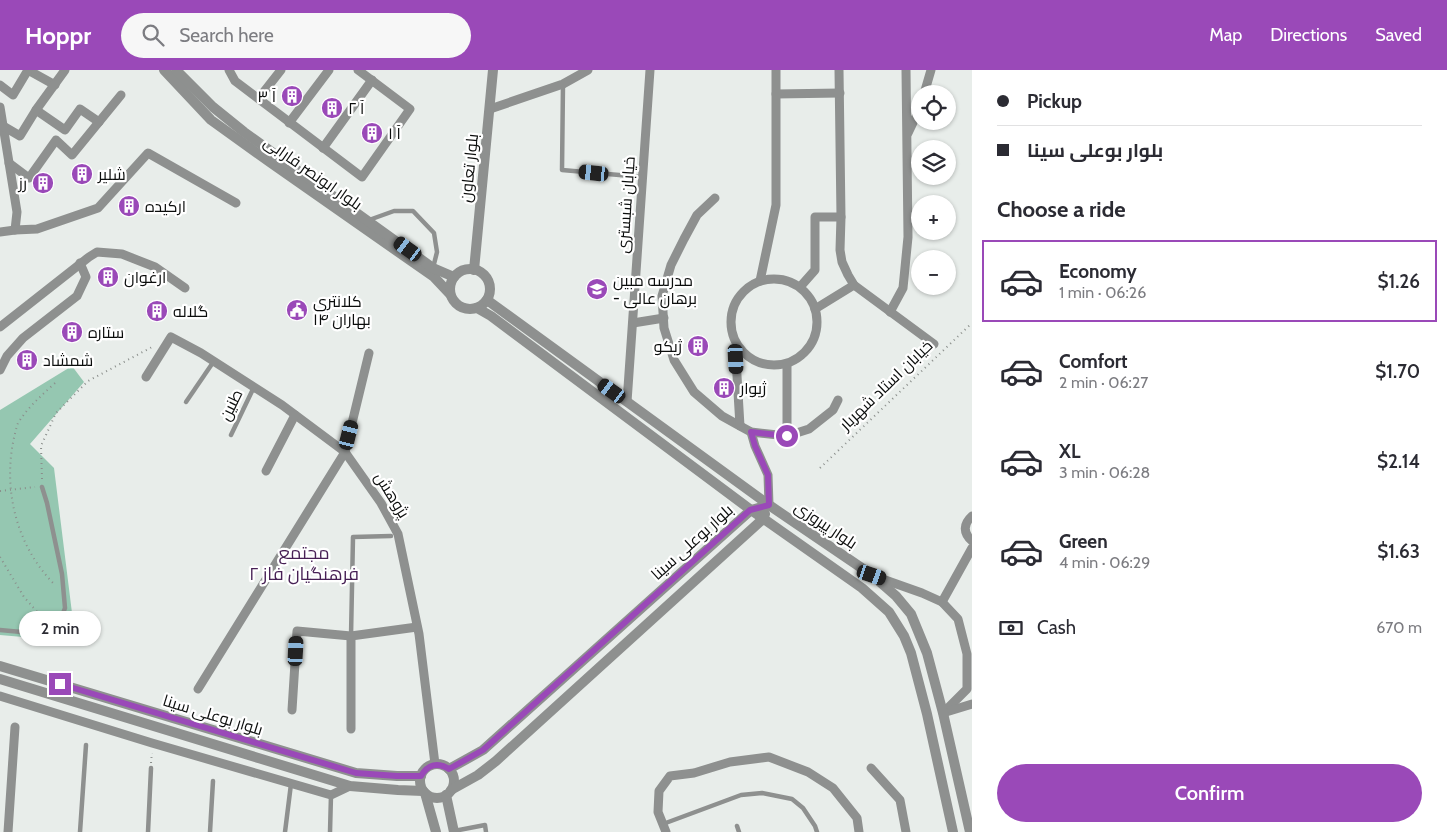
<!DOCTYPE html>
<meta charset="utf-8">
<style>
:root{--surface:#fff;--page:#f7f7f7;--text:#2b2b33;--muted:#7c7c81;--line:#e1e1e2;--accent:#9a49b8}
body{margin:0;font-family:Cabin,Cairo,sans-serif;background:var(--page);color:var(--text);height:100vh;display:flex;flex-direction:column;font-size:19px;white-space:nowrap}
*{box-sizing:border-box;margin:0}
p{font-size:16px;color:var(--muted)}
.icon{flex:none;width:28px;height:28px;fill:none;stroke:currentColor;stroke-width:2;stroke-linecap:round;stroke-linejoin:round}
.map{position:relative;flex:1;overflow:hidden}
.side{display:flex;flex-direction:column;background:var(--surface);width:475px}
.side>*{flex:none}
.top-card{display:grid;align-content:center;height:110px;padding:0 25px;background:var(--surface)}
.buttons{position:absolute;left:911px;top:15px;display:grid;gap:10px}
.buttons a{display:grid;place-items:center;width:45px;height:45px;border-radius:50%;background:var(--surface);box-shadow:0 1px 4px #0004;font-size:25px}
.end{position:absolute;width:22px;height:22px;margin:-11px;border:6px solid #9a49b8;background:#fff;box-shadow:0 0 0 2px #fff}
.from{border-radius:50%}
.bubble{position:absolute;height:35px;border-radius:18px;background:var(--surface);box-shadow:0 1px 4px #0004;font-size:16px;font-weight:600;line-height:35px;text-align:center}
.car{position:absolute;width:15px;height:30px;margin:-15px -8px;border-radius:6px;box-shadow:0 0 4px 1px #0007;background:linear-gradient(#222 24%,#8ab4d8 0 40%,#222 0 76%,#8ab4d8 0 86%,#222 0)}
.top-card b{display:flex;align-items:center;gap:18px;height:48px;font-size:19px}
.top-card b+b{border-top:1px solid var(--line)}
.top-card i{width:12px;height:12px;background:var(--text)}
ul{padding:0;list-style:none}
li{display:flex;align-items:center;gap:15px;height:82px;margin:0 10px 8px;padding:0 15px;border:2px solid transparent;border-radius:0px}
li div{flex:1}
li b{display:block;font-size:19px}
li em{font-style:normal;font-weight:600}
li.selected{border-color:var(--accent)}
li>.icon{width:45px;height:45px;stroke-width:1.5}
h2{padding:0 25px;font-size:22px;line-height:60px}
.pay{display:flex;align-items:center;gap:12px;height:55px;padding:0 25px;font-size:19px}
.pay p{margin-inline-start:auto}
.cta{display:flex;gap:10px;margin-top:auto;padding:10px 25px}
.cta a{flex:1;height:58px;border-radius:30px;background:var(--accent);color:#fff;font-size:20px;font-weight:600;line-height:58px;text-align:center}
header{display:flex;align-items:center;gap:30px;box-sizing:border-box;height:70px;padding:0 25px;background:var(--accent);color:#fff}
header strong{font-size:24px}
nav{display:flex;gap:28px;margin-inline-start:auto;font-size:18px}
.search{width:350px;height:45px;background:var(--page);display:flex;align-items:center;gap:12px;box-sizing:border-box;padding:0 18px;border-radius:28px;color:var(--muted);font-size:19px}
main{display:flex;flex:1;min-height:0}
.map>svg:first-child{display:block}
.green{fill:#95c7b1}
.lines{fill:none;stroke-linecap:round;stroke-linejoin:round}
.path{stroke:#8a8e8b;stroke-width:2;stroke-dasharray:1 4;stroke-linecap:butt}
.service{stroke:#8e908f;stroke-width:4.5}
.minor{stroke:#8e908f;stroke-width:9}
.tertiary{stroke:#8e908f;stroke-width:10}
.route{stroke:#9a49b8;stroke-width:6}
.labels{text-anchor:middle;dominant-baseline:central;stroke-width:4.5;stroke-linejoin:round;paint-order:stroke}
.poi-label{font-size:16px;fill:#0b0d0c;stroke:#fff;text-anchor:start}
.street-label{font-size:16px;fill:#0b0d0c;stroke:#fff}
.neighbourhood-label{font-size:18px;fill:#472055;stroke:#fff}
</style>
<header>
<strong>Hoppr</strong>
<div class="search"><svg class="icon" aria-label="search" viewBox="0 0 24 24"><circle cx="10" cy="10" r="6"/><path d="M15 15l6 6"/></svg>Search here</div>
<nav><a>Map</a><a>Directions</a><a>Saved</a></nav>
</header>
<main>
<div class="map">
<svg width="972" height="762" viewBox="0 0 972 762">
<rect width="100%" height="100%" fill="#e8edea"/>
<path class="green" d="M 72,296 L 84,312 L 30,374 L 54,398 L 73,551 L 46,569 L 0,565 L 0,340 Z"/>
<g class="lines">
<g class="path">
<path d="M 55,313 C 41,326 28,337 18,353 C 0,409 13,473 55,515"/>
<path d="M 820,398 L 972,253"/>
<path d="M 42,409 L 41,376 L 56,343 L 88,311 L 154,276"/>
<path d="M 0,421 L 35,417"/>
<path d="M 0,487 L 24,527 L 47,553"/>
<path d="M 151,693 L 152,683"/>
</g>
<g class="service">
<path d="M 563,14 L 562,100 L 642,107"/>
<path d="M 369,150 L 394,141 L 413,141 L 434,163 L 437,182 L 433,198"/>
<path d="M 186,332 L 214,291"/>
<path d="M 231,365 L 254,317"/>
<path d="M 0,560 L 32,563 L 47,562 L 60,551 L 65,538 L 62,504 L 47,433 L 42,417"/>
<path d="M 351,566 L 353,467 L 391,466"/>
<path d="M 663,754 L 741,725 L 762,723 L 792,729 L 803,738 L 815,756 L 817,762"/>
<path d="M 737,756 L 739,762"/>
<path d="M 454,761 L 485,755 L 486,762"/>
<path d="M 80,762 L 86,675"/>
<path d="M 148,762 L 151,698"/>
<path d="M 210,762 L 213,711"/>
<path d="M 285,762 L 291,714"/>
<path d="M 330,762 L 331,725"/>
</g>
<g class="minor">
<path d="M 28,0 L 55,15"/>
<path d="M 229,0 L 235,11 L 362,107 L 410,39 L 358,0"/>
<path d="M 839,0 L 841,147 L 840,180 L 842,192 L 848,205 L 854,215 L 934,274"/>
<path d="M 0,15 L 13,25 L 28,0"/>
<path d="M 776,24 L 840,23"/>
<path d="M 924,24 L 931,0"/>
<path d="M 259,28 L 281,0"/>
<path d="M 0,37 L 17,142 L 15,160"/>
<path d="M 490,39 L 563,14 L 588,0"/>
<path d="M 36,40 L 65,60 L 80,39 L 99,52"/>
<path d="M 289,53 L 329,0"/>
<path d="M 3,56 L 20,66 L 36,40 L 65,0"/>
<path d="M 908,63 L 920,38"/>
<path d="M 323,78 L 372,10"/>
<path d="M 9,93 L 29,108 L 56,70 L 72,85 L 121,25"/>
<path d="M 715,128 L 697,145 L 684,169 L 671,195 L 662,226 L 664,258 L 674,290 L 694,322 L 722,346 L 740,356 L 751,362 L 787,366 L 809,359 L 833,340 L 838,330"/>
<path d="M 0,162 L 15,160 L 37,159 L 98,138 L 148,83 L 236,133"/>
<circle cx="774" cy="252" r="43"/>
<path d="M 760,211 L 776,135 L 776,0"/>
<path d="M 800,217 L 815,200 L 815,147 L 841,147"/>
<path d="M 815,239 L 854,215"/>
<path d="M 890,242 L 903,218 L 908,167 L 906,0"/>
<path d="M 633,253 L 664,248"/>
<path d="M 0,257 L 89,187 L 97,182 L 122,184 L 155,197 L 185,218"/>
<path d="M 736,289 L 740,356"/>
<path d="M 0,300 L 7,286 L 23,268 L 77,226 L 86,207 L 80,193"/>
<path d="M 146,307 L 171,267 L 201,283 L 282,335 L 345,382 L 381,433 L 398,464 L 419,564 L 435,694"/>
<path d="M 627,332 L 650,0"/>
<path d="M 751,362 L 755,376 L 768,405 L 769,435"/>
<path d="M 787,366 L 787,294"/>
<path d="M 266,401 L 295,345"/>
<path d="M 972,446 C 963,454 963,463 972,471"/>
<path d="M 874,506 L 922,523 L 942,532 L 958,549 L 967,584 L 967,619 L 943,643"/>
<path d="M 942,532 L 972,478"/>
<path d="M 198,619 L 345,382 L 369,283"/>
<path d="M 0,626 L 152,673 L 331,725 L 350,716"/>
<path d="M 292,640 L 297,561 L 351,566"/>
<path d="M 946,642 L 972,634"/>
<path d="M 351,659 L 351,566 L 417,557"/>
<path d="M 871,698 L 900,730 L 906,762"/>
<path d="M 8,762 L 15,657"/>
<path d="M 666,762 L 658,742 L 659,721 L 670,706 L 694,703 L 730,692 L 769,687 L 808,702 L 833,718 L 857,748 L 859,762"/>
</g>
<g class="tertiary">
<path d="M 164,0 L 211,50 L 271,93 L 434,207 L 450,224"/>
<path d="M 176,0 L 213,37 L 244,62 L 433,198 L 454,207"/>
<circle cx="470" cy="219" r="20"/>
<path d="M 474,200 L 493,0"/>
<path d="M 487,230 L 769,435 L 872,505 L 896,526 L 911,544 L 927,583 L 943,643 L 970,762"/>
<path d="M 477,238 L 491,246 L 751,440 L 862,518 L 889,542 L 904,566 L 911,583 L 927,644 L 953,762"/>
<path d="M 0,596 L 356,703 L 397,706 L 421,706"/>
<path d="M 0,609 L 350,716 L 398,720 L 423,721"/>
<circle cx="437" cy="711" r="17"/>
<path d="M 449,699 L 483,680 L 751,440 L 769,435"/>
<path d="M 451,720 L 478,705 L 496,691 L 763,449 L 765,444"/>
<path d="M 425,723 L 436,762"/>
<path d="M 446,725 L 454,762"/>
</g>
</g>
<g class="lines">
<path class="route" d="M 60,614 L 356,703 L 397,706 L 421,706 C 428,694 438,692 449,699 L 483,680 L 750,440 L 769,435 L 768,405 L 755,376 L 751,362 L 787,366"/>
</g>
<defs>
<g id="building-disc" transform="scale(1.125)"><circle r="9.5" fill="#9a49b8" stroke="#fff"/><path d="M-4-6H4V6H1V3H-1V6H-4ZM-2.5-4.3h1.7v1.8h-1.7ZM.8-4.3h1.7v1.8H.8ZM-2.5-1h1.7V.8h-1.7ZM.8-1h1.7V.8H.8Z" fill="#fff"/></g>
<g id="school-disc" transform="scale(1.125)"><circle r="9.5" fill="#9a49b8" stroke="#fff"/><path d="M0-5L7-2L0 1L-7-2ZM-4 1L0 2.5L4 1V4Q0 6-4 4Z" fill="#fff"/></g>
<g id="civic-disc" transform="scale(1.125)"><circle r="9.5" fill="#9a49b8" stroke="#fff"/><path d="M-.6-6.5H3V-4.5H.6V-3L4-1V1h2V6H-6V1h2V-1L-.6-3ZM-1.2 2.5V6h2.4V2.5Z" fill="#fff"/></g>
</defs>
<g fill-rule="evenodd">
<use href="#building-disc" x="292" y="26"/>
<use href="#building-disc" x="332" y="38"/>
<use href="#building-disc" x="372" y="63"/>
<use href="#building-disc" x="82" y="104"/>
<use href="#building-disc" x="43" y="113"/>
<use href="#building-disc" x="129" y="136"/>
<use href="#building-disc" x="108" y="207"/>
<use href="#school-disc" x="597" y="219"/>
<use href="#civic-disc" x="297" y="240"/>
<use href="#building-disc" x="157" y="241"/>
<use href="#building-disc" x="72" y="262"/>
<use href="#building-disc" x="698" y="276"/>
<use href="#building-disc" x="27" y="290"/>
<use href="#building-disc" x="724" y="318"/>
</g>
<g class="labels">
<g class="poi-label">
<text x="276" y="26" text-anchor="end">آ ۳</text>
<text x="348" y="38">آ ۲</text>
<text x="388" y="63">آ ۱</text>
<text x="98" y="104">شلیر</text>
<text x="27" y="113" text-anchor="end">رز</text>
<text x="145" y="136">ارکیده</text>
<text x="124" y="207">ارغوان</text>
<text x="613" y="210">مدرسه مبین<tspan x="613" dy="18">- برهان عالی</tspan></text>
<text x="313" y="231">کلانتری<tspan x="313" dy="18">۱۴ بهاران</tspan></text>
<text x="173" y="241">گلاله</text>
<text x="88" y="262">ستاره</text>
<text x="682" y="276" text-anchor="end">ژیکو</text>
<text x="43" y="290">شمشاد</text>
<text x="740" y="318">ژیوار</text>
</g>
<g class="street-label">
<text transform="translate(469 98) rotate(-84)">بلوار تعاون</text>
<text transform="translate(313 103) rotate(35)">بلوار ابونصر فارابی</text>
<text transform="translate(626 135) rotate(-86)">خیابان شبستری</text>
<text transform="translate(886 315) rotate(-44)">خیابان استاد شهریار</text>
<text transform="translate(231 335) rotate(-64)">طنین</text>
<text transform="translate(392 425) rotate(58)">پژوهش</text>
<text transform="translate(826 455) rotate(34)">بلوار پیروزی</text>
<text transform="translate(692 472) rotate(-42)">بلوار بوعلی سینا</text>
<text transform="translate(213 645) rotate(17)">بلوار بوعلی سینا</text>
</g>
<g class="neighbourhood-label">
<text x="304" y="483">مجتمع<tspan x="304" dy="21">فرهنگیان فاز ۲</tspan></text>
</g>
</g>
</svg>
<div class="buttons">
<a><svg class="icon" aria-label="locate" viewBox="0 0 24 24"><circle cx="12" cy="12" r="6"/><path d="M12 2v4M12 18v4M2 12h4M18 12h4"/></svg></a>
<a><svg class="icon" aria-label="layers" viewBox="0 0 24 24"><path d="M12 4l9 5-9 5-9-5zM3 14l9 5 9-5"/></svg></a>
<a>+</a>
<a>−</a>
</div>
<i class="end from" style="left:787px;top:366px"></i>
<i class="end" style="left:60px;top:614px"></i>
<div class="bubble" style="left:19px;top:541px;width:82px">2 min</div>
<i class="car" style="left:594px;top:103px;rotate:276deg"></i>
<i class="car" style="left:408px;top:179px;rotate:306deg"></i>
<i class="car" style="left:736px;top:289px;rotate:177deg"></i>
<i class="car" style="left:612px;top:321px;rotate:306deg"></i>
<i class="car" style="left:349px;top:365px;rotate:14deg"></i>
<i class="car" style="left:872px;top:505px;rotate:109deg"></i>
<i class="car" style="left:296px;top:581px;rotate:3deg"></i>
</div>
<section class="side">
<div class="top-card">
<b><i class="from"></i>Pickup</b>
<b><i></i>بلوار بوعلی سینا</b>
</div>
<h2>Choose a ride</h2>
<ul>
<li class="selected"><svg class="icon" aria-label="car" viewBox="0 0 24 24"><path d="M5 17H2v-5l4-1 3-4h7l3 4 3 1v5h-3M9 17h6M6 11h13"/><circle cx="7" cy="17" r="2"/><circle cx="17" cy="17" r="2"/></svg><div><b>Economy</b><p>1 min · 06:26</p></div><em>$1.26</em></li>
<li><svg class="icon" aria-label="car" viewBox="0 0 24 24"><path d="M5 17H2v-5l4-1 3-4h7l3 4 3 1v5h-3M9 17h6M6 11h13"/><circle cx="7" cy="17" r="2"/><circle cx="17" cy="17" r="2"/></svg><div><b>Comfort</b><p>2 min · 06:27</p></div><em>$1.70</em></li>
<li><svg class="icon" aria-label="car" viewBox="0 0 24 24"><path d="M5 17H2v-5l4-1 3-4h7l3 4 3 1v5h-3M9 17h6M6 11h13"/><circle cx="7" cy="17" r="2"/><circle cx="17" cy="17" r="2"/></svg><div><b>XL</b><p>3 min · 06:28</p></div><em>$2.14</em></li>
<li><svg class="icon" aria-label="car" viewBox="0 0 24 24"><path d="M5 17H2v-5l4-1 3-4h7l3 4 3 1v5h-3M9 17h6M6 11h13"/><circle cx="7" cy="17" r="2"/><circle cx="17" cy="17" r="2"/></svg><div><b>Green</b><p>4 min · 06:29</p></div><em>$1.63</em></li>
</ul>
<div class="pay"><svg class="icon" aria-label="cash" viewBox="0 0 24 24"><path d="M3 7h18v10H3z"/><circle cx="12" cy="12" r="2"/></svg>Cash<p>670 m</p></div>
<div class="cta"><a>Confirm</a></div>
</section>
</main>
